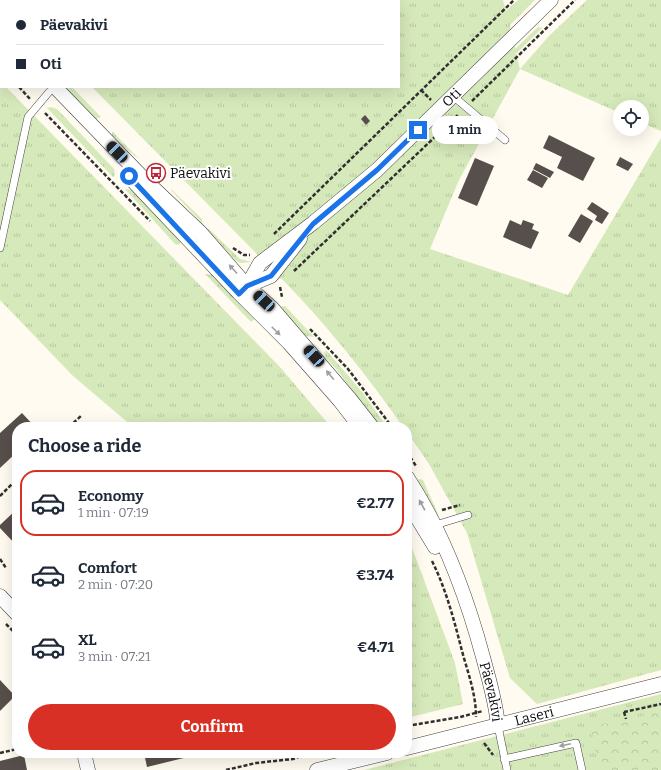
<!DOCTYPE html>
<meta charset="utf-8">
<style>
:root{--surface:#fff;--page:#f6f6f7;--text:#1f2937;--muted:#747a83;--line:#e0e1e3;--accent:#d93025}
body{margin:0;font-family:Bitter,serif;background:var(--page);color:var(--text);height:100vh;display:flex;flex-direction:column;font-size:15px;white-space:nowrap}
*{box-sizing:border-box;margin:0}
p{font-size:13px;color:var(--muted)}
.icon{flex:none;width:22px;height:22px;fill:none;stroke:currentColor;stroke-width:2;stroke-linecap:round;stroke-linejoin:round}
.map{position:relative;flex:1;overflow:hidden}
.drawer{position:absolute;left:12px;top:422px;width:400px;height:336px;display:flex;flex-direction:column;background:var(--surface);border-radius:16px;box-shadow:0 4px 16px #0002}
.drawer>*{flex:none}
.top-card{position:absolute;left:0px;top:0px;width:400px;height:88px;box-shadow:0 4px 16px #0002;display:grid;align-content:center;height:88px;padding:0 16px;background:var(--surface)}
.controls{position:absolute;left:613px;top:100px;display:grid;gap:8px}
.controls a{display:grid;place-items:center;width:36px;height:36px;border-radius:50%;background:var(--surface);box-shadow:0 4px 16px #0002;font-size:20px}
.end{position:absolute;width:18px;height:18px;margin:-9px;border:5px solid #1a73e8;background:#fff;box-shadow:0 0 0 2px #fff}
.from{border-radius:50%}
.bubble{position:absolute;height:28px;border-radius:14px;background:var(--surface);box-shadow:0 4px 16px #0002;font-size:13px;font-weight:700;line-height:28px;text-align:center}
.car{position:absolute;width:12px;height:24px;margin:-12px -6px;border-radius:5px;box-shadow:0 0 3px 1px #0007;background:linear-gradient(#222 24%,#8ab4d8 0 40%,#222 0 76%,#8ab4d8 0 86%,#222 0)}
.top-card b{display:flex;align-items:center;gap:14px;height:38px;font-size:15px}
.top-card b+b{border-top:1px solid var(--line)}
.top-card i{width:10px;height:10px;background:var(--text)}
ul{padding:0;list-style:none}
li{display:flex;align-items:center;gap:12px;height:66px;margin:0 8px 6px;padding:0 8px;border:2px solid transparent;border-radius:16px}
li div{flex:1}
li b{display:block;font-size:15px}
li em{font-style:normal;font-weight:700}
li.active{border-color:var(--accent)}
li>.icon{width:36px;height:36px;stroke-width:1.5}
h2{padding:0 16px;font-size:18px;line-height:48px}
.action{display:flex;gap:8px;margin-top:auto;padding:8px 16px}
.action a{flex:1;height:46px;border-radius:24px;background:var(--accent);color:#fff;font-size:16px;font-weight:700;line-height:46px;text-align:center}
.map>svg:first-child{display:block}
.grass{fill:url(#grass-tufts)}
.park{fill:url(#park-crowns)}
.building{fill:#574f4b}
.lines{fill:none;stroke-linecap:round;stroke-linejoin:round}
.lane-casing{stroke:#414141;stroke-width:8}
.street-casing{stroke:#414141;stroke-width:15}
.path{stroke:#303030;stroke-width:2.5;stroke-dasharray:4 2;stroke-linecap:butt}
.lane{stroke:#fff;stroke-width:7}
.street{stroke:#fff;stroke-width:14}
.oneway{fill:#9f9f9f}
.route{stroke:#1a73e8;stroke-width:5}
.labels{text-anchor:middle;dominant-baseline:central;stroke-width:4;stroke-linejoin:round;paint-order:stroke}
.street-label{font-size:14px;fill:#0e0e0e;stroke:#fff}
.poi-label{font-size:14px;fill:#0e0e0e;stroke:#fff;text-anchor:start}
</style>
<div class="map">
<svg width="661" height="770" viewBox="0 0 661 770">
<defs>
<pattern id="grass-tufts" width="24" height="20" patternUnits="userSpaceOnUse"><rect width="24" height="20" fill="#d6e9ba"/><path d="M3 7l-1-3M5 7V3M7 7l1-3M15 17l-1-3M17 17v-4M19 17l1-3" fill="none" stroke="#b6c79f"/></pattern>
<pattern id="park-crowns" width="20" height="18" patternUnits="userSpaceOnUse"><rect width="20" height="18" fill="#d6e9ba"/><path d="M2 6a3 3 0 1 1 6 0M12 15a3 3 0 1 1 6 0" fill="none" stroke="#b6c79f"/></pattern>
</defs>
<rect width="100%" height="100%" fill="#fffbf0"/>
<g class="grass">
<path d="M 6,0 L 503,0 L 506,11 L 518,0 L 535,0 L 510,25 L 515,49 L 538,27 L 542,28 L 516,54 L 520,69 L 549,36 L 587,0 L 661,0 L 661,131 L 642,123 L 642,107 L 620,107 L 620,113 L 520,69 L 459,180 L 430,249 L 568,295 L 661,138 L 661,670 L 537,704 L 510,678 L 467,533 L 429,464 L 407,432 L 407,427 L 403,427 C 367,375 326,324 282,279 L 279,279 L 280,277 L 259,256 L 258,257 L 257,254 L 92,87 L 399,87 L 399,1 Z"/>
<path d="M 0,81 L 1,87 L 6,87 L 280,367 L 331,427 L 133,427 L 72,375 L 0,300 Z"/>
<path d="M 64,87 L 72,87 L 101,117 L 96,119 Z"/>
<path d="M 51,107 L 57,109 L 114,169 L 115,175 L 113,177 L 47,108 Z"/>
<path d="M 112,131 L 139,159 L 112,138 Z"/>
<path d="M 125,189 L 133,190 L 181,242 L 179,245 L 175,244 Z"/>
<path d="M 171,189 L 202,219 L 202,223 L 171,190 Z"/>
<path d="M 209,229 L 240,259 L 252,262 L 240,263 L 235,260 L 207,230 Z"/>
<path d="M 205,274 L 213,275 L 255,319 L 251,322 Z"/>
<path d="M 284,306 L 286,307 L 314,337 L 306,336 L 281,307 Z"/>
<path d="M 326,350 L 363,393 L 387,427 L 380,427 L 337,370 L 326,358 L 324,353 Z"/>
<path d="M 419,479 L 423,480 L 439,516 L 435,513 L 417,480 Z"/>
<path d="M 411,545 L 455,663 L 463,704 L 407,718 L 407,547 Z"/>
<path d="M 661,694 L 661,770 L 364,770 Z"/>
</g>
<path class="park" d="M 661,712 L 661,770 L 599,770 L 591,727 Z"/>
<g class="building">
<path d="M 365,115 L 370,121 L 366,125 L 361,119 Z"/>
<path d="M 549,135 L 595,158 L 583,181 L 557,168 L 562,157 L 543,148 Z"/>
<path d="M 620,157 L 633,164 L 628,171 L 616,165 Z"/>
<path d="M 475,158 L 494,166 L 477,206 L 458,198 Z"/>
<path d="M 536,163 L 554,172 L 550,178 L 533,169 Z"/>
<path d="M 533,170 L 548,178 L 542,188 L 527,180 Z"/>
<path d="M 592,202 L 609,213 L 602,224 L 595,220 L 597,216 L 587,209 Z"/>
<path d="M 581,214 L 593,221 L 580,243 L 568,236 Z"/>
<path d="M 510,220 L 521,225 L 523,220 L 534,224 L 532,229 L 539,232 L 531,249 L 503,237 Z"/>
<path d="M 22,413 L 35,427 L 17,427 L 17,452 L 0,468 L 0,433 Z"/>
<path d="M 17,509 L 17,544 L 16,545 L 0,528 L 0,525 Z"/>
<path d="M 0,680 L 15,696 L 0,711 Z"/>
<path d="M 144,753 L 200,753 L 200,754 L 147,767 Z"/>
<path d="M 24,755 L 27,770 L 0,770 L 0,761 Z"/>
</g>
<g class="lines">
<g class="lane-casing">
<g id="lane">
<path d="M 453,96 L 505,140"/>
<path d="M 0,248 L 28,117 L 49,92"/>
<path d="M 432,526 L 468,515"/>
<path d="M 498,726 L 507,770"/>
<path d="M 504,759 L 576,743 L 582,770"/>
</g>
</g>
<g class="street-casing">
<g id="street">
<path d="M 0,29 L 1,30"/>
<path d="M 0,48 L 1,49"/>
<path d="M 55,87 L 148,183 L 200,232 L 247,286 L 272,308 L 350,399 L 372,427"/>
<path d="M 132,180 L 239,293 L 289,343 L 340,401 L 360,427"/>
<path d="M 247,286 L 271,276 L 300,239"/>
<path id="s1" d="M 242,291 L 247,286 L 260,263 L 313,223 L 377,170 L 551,0"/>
<path id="s2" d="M 407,477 C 443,532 466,594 483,657 C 489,680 496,702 498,726"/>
<path d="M 407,501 L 435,547"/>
<path d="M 0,596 L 17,614"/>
<path id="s3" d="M 407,748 L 661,684"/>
<path d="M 84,753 L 88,770"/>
<path d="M 317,770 L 387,753"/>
</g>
</g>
<g class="path">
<path d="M 3,1 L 4,0"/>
<path d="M 0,4 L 1,3"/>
<path d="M 0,10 L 1,11"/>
<path d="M 0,67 L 1,68"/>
<path d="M 19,87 L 31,100"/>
<path d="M 421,90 L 431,100"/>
<path d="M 472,101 L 575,0"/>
<path d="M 45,113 L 150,221"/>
<path d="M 274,234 L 514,0"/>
<path d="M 233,248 L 244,255 L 250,255"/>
<path d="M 294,271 L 459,114"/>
<path d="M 280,287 L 282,297"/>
<path d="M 310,329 L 348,369 L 392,427"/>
<path d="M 69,427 L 82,415"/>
<path d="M 407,452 L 416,466"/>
<path d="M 0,496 L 17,479"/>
<path d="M 442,510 L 460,505"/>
<path d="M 0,559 L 6,568"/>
<path d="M 432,561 C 446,589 454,620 462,651 C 468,673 476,694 476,717"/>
<path d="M 6,624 L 17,635"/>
<path d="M 624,712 L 661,704"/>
<path d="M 624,712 L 626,719"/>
<path d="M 407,726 L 460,717 L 483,711"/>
<path d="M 484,743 L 493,755"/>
<path d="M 0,753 L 17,749"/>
<path d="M 226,770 L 256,763 L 293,759 L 309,753"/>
</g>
<use href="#lane" class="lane"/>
<use href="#street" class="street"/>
</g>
<defs><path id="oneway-solid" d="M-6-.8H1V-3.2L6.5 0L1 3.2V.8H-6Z"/></defs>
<g class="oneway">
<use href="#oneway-solid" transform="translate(233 269) rotate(-132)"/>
<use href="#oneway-solid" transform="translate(276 331) rotate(45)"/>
<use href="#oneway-solid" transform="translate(330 375) rotate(-130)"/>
<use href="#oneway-solid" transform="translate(422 505) rotate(-119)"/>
<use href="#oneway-solid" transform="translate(565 745) rotate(168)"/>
</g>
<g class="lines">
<path class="route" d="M 129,176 L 239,294 L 247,286 L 271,276 L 313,224 L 377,170 L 418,130"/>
</g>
<defs>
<g id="bus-ring" transform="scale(1)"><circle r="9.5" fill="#fff" stroke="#bd273a" stroke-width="1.5"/><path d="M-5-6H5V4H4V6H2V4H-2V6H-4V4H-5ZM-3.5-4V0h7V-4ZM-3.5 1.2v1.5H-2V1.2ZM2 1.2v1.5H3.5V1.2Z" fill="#bd273a"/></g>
</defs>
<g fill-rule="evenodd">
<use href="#bus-ring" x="156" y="173"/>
</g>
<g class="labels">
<g class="street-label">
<text stroke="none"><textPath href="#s1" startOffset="287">Oti</textPath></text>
<text stroke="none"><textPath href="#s2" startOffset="232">Päevakivi</textPath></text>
<text stroke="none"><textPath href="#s3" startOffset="131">Laseri</textPath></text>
</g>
<g class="poi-label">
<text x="170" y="173">Päevakivi</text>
</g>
</g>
</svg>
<div class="controls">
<a><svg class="icon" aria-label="locate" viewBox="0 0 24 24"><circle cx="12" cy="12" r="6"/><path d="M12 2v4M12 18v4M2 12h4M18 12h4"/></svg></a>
</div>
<i class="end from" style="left:129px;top:176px"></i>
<i class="end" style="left:418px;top:130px"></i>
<div class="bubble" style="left:432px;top:116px;width:66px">1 min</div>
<i class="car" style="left:117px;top:152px;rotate:315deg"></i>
<i class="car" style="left:264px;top:301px;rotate:313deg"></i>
<i class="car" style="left:314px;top:356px;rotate:318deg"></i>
<div class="top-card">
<b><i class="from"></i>Päevakivi</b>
<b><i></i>Oti</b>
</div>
<section class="drawer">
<h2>Choose a ride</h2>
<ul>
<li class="active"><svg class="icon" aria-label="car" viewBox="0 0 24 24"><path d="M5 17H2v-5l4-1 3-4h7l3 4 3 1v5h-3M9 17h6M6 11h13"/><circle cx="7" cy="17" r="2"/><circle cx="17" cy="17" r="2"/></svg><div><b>Economy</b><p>1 min · 07:19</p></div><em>€2.77</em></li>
<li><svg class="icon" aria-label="car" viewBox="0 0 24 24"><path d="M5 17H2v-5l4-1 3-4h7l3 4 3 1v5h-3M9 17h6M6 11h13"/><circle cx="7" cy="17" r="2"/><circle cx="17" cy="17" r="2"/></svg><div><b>Comfort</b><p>2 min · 07:20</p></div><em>€3.74</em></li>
<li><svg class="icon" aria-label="car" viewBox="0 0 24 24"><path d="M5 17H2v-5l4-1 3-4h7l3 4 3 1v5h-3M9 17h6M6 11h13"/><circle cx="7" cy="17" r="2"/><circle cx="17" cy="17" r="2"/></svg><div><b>XL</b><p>3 min · 07:21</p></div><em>€4.71</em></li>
</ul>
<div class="action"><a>Confirm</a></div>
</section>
</div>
